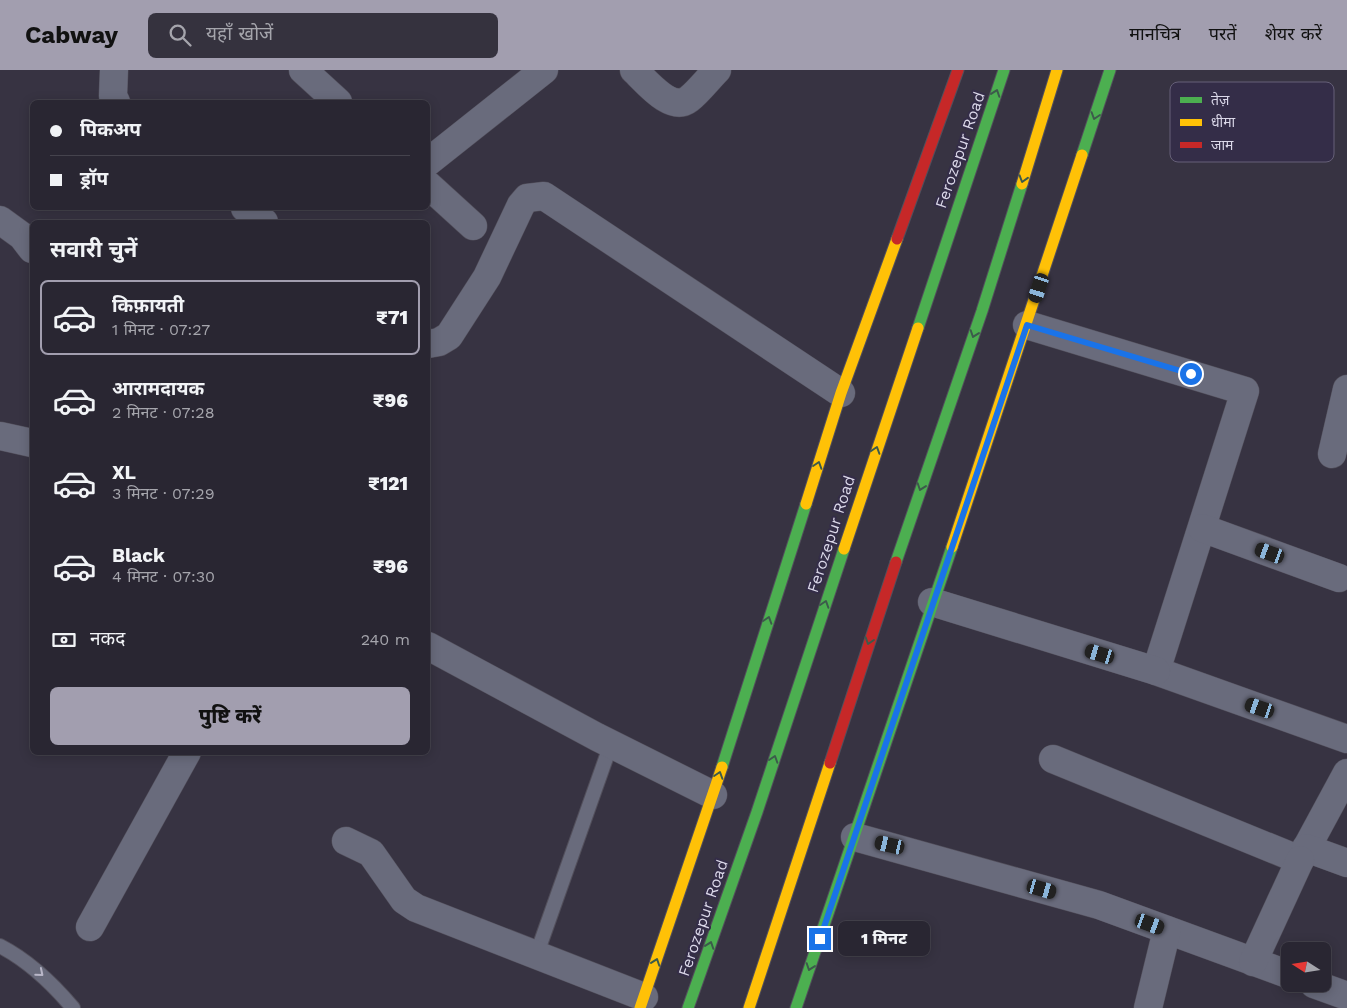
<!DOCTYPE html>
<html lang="hi">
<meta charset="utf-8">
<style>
:root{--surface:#292632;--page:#35323e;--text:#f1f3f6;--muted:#a5a5ac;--line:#45434d;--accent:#a29eaf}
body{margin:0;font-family:"Work Sans","Noto Sans Devanagari",sans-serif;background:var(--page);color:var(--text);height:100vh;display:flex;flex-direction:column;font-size:19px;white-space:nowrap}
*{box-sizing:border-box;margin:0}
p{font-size:16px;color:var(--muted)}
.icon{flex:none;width:28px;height:28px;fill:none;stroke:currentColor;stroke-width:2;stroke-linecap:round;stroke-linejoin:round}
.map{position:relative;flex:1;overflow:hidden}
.panel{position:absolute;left:30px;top:150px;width:400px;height:535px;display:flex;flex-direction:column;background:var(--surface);border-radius:8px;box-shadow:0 2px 12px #0003,0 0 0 1px var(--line)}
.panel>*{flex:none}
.top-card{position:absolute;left:30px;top:30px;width:400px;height:110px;border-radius:8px;box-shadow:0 2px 12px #0003,0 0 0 1px var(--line);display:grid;align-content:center;height:110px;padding:0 20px;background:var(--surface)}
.needle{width:32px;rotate:282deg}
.buttons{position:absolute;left:1281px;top:872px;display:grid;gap:10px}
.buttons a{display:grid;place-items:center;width:50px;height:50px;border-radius:8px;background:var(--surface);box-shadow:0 2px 12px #0003,0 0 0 1px var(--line);font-size:25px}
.end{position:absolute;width:22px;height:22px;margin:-11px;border:6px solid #1a73e8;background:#fff;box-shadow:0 0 0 2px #fff}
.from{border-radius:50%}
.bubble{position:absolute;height:35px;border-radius:8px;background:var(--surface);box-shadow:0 2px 12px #0003,0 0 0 1px var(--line);font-size:16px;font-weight:800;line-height:35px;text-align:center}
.car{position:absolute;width:15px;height:30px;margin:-15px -8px;border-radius:6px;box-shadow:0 0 4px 1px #0007;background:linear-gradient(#222 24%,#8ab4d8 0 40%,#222 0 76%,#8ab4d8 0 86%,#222 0)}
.top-card b{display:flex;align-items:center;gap:18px;height:48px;font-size:19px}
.top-card b+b{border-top:1px solid var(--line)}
.top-card i{width:12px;height:12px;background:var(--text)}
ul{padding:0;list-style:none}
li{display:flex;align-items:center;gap:15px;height:75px;margin:0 10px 8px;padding:0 10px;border:2px solid transparent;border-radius:8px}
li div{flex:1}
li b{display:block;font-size:19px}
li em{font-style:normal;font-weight:800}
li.on{border-color:var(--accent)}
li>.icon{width:45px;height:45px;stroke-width:1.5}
h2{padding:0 20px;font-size:22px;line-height:60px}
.pay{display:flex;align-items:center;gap:12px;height:55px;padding:0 20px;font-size:19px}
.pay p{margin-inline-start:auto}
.primary-button{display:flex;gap:10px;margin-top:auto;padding:10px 20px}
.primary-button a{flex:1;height:58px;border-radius:8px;background:var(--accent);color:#111;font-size:20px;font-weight:800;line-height:58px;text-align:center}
header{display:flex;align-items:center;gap:30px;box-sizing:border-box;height:70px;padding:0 25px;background:var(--accent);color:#111}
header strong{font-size:24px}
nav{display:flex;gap:28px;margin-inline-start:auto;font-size:18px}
.search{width:350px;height:45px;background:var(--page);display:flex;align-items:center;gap:12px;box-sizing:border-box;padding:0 18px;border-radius:8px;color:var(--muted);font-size:19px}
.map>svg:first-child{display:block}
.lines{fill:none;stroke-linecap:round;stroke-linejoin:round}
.lane-casing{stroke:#524f5b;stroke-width:16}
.street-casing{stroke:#524f5b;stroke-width:29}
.fast-casing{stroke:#524f5b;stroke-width:13}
.slow-casing{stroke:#524f5b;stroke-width:13}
.jam-casing{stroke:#524f5b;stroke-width:13}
.lane{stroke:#696b7c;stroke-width:14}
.street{stroke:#696b7c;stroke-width:28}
.fast{stroke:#4caf50;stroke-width:11}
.slow{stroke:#ffc107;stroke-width:11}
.jam{stroke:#c62828;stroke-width:11}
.oneway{stroke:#3c5a4b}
.oneway2{stroke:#b9b7c8}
.route{stroke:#1a73e8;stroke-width:6}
.labels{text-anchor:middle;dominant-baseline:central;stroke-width:4;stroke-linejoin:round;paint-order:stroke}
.street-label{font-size:16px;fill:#dbd8e9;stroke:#342d48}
.key{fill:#342d48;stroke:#666078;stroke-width:1}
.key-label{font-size:14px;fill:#dbd8e9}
</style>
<header>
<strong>Cabway</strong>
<div class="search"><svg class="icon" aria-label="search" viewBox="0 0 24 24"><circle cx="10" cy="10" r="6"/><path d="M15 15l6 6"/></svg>यहाँ खोजें</div>
<nav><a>मानचित्र</a><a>परतें</a><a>शेयर करें</a></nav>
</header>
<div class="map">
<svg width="1347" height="938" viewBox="0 0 1347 938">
<rect width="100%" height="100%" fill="#373342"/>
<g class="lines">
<g class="lane-casing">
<g id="lane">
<path d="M 0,876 C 29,891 52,913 73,938"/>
<path d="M 536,886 L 611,674"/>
</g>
</g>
<g class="street-casing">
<g id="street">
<path d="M 114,0 L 113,26 L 116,32"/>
<path d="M 303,0 L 338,32"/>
<path d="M 634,0 C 646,11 671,43 689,29 C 699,21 708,9 717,0"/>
<path d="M 428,92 L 544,0"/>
<path d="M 428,115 L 473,156"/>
<path d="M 245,138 L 264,152"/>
<path d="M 0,150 L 22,166 L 32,179"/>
<path d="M 1027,255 L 1245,321 L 1156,601 L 1347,669"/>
<path d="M 428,274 L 439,272 L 449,266 L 487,207 L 521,135 L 527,128 L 544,126 L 841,323"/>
<path d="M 0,366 L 32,373"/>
<path d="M 1332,384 L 1347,319"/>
<path d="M 1202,458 L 1339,508"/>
<path d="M 932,532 L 1156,601"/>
<path d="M 428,576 L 597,667 L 713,725"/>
<path d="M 1053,689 L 1300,790 L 1347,703"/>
<path d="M 855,767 L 1099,835 L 1290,905"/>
<path d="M 346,771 L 371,783 L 404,830 L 416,838 L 644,927"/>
<path d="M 1306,778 L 1347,793"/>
<path d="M 90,857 L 187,682"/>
<path d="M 1253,892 L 1300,790"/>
<path d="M 1314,914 L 1347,926"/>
<path d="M 1148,938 L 1167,860"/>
</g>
</g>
<g class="fast-casing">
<g id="fast">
<path d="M 1082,85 L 1110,0"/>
<path d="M 918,258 L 1004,0"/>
<path d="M 896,492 L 982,241 L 1022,114"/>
<path d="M 722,697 L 806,434"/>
<path d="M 688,938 L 757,742 L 844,479"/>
<path d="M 796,938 L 952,477"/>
</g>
</g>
<g class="slow-casing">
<g id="slow">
<path d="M 1022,114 L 1057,0"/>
<path d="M 806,434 L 841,323 L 897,169"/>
<path d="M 952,477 L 1082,85"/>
<path d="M 844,479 L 918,258"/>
<path d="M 640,938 L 722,697"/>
<path d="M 749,938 L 830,693"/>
</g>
</g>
<g class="jam-casing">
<g id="jam">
<path d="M 897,169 L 958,0"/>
<path d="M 830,693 L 896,492"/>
</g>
</g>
<use href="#lane" class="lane"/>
<use href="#street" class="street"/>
<use href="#fast" class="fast"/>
<use href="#slow" class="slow"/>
<use href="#jam" class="jam"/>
</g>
<defs><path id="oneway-chevron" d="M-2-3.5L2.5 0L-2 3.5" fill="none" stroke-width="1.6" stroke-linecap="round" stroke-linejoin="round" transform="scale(1.25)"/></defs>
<g class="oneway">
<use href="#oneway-chevron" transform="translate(996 23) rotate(-71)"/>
<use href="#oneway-chevron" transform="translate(1095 46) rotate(108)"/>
<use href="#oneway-chevron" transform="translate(1023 109) rotate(107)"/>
<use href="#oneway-chevron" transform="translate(974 264) rotate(109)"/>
<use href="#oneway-chevron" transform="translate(876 380) rotate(-72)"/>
<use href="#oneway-chevron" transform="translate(818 395) rotate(-72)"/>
<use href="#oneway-chevron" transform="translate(921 417) rotate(109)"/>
<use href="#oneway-chevron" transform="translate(825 534) rotate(-72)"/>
<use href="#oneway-chevron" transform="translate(768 550) rotate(-72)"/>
<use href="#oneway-chevron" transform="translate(869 571) rotate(108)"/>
<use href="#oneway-chevron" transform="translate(774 689) rotate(-72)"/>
<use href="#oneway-chevron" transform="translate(719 705) rotate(-72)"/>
<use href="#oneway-chevron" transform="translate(710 875) rotate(-71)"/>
<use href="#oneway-chevron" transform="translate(656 892) rotate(-71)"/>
<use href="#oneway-chevron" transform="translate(810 897) rotate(109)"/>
</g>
<use class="oneway2" href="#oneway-chevron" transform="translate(40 903) rotate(40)"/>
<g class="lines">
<path class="route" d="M 820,869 L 1027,255 L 1191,304"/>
</g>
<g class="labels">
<g class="street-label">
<text transform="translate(960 80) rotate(-71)">Ferozepur Road</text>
<text transform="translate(831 464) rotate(-72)">Ferozepur Road</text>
<text transform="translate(703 848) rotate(-71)">Ferozepur Road</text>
</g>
</g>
<rect x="1170" y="12" width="164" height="80" rx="8" class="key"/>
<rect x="1180" y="27" width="22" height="6" fill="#4caf50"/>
<rect x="1180" y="49" width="22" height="7" fill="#ffc107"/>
<rect x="1180" y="72" width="22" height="6" fill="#c62828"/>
<g class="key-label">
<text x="1211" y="35">तेज़</text>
<text x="1211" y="57">धीमा</text>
<text x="1211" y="80">जाम</text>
</g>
</svg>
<div class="buttons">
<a><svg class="needle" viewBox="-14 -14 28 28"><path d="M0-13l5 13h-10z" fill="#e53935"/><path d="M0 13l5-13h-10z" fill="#a5a5ac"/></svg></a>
</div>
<i class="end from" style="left:1191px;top:304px"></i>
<i class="end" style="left:820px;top:869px"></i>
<div class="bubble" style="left:838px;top:851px;width:92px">1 मिनट</div>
<i class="car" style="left:1039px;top:218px;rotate:198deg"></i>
<i class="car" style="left:1270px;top:483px;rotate:290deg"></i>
<i class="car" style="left:1100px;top:584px;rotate:287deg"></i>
<i class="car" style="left:1260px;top:638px;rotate:289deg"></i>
<i class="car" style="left:890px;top:775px;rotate:283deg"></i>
<i class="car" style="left:1042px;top:819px;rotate:106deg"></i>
<i class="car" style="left:1150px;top:854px;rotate:110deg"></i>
<div class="top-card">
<b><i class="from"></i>पिकअप</b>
<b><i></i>ड्रॉप</b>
</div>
<section class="panel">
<h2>सवारी चुनें</h2>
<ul>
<li class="on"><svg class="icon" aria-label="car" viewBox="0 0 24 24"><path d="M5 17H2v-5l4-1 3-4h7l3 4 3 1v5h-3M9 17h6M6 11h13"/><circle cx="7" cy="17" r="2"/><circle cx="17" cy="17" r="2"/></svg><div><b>किफ़ायती</b><p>1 मिनट · 07:27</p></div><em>₹71</em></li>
<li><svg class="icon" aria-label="car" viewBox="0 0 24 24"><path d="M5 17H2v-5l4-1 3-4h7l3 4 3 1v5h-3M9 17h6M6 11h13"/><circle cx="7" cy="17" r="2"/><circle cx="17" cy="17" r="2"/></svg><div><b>आरामदायक</b><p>2 मिनट · 07:28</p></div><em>₹96</em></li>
<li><svg class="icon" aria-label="car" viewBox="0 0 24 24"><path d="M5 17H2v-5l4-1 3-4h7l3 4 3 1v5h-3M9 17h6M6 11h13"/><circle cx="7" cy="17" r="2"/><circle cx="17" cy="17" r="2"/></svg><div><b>XL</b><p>3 मिनट · 07:29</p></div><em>₹121</em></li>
<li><svg class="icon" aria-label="car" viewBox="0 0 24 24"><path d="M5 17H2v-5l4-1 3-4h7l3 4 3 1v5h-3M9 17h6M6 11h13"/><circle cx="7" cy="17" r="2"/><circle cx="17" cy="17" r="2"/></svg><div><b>Black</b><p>4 मिनट · 07:30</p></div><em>₹96</em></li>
</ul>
<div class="pay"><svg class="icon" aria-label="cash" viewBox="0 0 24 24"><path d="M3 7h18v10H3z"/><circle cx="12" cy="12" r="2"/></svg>नकद<p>240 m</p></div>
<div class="primary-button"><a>पुष्टि करें</a></div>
</section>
</div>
